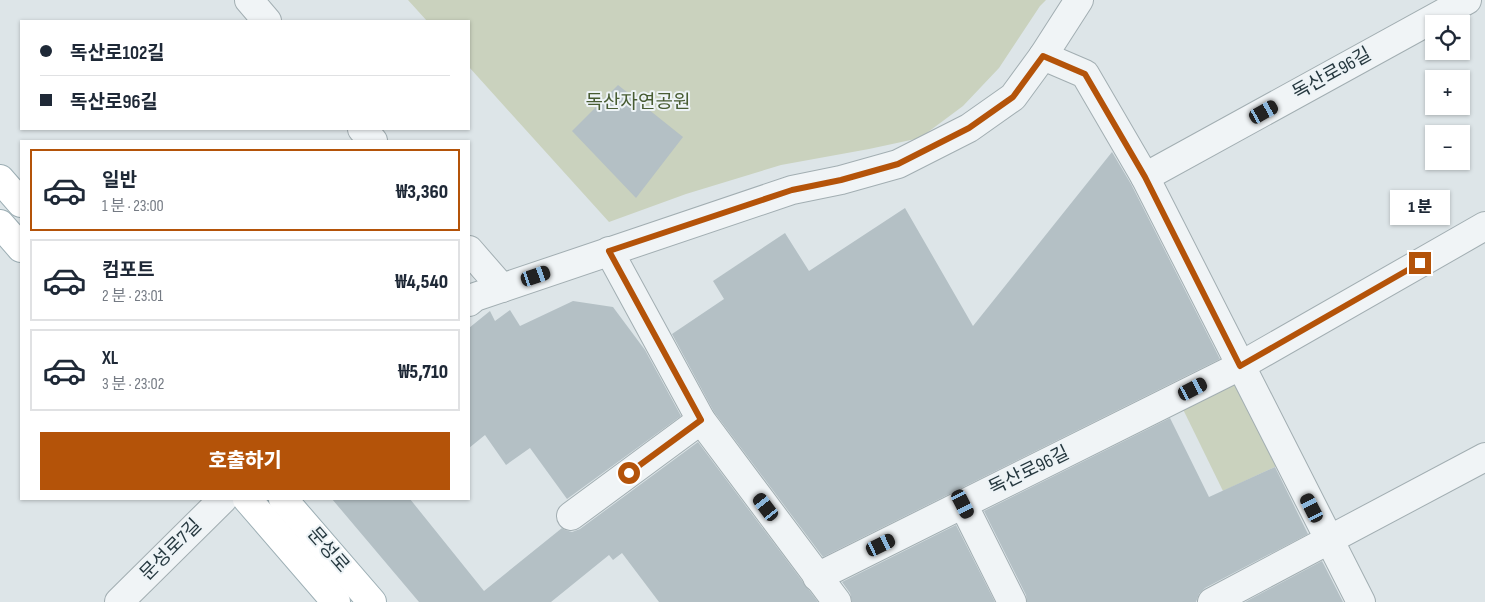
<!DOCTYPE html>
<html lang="ko">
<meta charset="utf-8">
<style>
:root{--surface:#fff;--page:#f6f6f7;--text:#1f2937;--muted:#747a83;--line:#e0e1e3;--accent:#b45309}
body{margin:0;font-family:"Sofia Sans Condensed","Noto Sans KR",sans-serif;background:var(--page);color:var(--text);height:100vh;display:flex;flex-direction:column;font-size:19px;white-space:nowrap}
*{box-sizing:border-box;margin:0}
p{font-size:16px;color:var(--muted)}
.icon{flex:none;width:28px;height:28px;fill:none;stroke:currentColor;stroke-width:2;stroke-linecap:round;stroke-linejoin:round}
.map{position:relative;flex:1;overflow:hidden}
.drawer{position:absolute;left:20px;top:140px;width:450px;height:360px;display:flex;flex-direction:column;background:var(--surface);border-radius:0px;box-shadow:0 1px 4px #0004}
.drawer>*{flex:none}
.hud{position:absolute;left:20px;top:20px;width:450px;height:110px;border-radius:0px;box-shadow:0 1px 4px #0004;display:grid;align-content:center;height:110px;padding:0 20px;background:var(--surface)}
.buttons{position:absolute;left:1425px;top:15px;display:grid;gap:10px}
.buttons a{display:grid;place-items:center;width:45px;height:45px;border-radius:0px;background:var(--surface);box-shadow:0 1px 4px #0004;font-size:25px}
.end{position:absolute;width:22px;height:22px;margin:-11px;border:6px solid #b45309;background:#fff;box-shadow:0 0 0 2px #fff}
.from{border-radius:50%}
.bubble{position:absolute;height:35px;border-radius:0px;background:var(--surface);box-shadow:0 1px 4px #0004;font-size:16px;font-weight:800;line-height:35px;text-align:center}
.car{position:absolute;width:15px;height:30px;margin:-15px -8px;border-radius:6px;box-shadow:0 0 4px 1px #0007;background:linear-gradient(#222 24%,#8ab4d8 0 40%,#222 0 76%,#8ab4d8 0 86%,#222 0)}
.hud b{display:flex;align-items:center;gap:18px;height:48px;font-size:19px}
.hud b+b{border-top:1px solid var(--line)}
.hud i{width:12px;height:12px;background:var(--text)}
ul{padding:9px 0 0;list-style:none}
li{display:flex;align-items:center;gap:15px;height:82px;margin:0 10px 8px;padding:0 10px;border:2px solid var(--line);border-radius:0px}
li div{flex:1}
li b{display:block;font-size:19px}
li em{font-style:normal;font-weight:800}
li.selected{border-color:var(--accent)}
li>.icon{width:45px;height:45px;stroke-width:1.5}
.action{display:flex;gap:10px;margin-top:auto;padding:10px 20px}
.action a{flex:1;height:58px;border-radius:0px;background:var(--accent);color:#fff;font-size:20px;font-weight:800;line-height:58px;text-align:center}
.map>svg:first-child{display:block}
.green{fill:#cad2be}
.building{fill:#b4c0c5}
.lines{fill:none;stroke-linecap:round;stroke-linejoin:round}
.minor-casing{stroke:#a2aeb2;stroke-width:30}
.major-casing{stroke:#9caeb4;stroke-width:30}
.minor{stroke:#f0f4f6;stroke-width:28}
.major{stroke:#fff;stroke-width:28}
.route{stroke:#b45309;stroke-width:6}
.labels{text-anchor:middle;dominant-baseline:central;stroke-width:4;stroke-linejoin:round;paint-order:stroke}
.street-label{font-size:19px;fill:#26383f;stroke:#edf3f6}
.park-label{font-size:19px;fill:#485c33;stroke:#edf3f6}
</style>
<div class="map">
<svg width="1485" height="602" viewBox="0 0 1485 602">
<rect width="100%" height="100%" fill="#dde5e8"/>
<g class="green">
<path d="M 408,0 L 1046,0 L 1040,6 L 999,68 L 963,106 L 920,138 L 869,149 L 781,165 L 686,194 L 609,222 L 469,67 L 469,21 L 427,21 Z"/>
<path d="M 1240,366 L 1277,466 L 1223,491 L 1177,397 Z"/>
</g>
<g class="building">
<path d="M 618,85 L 683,137 L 636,198 L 572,131 Z"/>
<path d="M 1112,152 L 1131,184 L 1220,359 L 823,557 L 714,412 L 672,334 L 724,299 L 713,281 L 785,233 L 809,271 L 905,208 L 973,326 Z"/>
<path d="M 573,301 L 613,307 L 645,350 L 681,416 L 567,499 L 530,448 L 506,465 L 485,435 L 469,448 L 469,328 L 490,311 L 495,321 L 510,310 L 520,326 Z"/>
<path d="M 1170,418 L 1209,497 L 1275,467 L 1308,534 L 1205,588 L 1199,594 L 1196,602 L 1027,602 L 1026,595 L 984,511 Z"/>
<path d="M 698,442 L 818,602 L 659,602 L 622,553 L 613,560 L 609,555 L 551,602 L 419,602 L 332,499 L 410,499 L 484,591 L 562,528 L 565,530 L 572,532 L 580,529 Z"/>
<path d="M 956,525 L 995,602 L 852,602 L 850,593 L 842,582 Z"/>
<path d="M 1322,561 L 1343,602 L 1245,602 Z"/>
</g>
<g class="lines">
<g class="minor-casing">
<g id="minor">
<path d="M 249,0 L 267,21"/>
<path d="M 1043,56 L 1085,74 L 1145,177 L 1361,602"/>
<path d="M 362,129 L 373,141"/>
<path d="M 1145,177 L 1467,0"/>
<path d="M 469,250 L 502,288"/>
<path d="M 609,251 L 701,420 L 837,602"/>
<path d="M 469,302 L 475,297 L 792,190 L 841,180 L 898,164 L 969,128 L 1013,97 L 1043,56 L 1079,0"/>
<path d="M 963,504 L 1012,602"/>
<path d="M 571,516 L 701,420"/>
<path d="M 817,577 L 1240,366 L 1485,226"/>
<path d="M 119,602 L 223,499"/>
<path d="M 1212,602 L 1485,457"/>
</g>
</g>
<g class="major-casing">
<g id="major">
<path d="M 0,179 L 21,203"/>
<path d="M 0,224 L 21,248"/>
<path d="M 247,499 L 336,602"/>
<path d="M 283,499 L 372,602"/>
</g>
</g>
<use href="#minor" class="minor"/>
<use href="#major" class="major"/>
</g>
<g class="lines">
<path class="route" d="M 629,473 L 701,420 L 609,251 L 792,190 L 841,180 L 898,164 L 969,128 L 1013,97 L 1043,56 L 1085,74 L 1145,177 L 1240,366 L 1420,263"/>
</g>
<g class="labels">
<g class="street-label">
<text transform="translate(1332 74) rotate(-29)">독산로96길</text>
<text transform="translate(1029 471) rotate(-26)">독산로96길</text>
<text transform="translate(171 550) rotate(-45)">문성로7길</text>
<text transform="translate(328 550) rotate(49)">문성로</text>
</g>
<g class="park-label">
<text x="638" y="102">독산자연공원</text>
</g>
</g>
</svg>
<div class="buttons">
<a><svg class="icon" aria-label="locate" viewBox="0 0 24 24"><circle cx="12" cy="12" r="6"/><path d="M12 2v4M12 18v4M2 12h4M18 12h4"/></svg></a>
<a>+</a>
<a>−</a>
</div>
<i class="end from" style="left:629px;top:473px"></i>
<i class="end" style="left:1420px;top:263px"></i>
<div class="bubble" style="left:1390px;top:190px;width:60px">1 분</div>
<i class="car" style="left:1264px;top:112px;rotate:61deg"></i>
<i class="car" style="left:536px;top:276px;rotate:71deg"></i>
<i class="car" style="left:1193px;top:389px;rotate:63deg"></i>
<i class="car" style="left:963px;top:504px;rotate:153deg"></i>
<i class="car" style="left:766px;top:507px;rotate:323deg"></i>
<i class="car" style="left:1312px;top:508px;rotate:333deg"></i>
<i class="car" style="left:881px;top:545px;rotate:64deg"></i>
<div class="hud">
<b><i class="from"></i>독산로102길</b>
<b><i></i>독산로96길</b>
</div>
<section class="drawer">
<ul>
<li class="selected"><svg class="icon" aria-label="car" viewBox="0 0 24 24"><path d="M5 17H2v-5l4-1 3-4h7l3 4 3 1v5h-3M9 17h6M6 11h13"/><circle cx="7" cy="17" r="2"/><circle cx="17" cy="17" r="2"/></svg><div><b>일반</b><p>1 분 · 23:00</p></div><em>₩3,360</em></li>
<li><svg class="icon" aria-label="car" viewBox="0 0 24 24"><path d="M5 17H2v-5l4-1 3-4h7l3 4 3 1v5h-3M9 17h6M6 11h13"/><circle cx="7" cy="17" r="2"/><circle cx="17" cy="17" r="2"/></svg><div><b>컴포트</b><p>2 분 · 23:01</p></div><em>₩4,540</em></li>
<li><svg class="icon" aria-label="car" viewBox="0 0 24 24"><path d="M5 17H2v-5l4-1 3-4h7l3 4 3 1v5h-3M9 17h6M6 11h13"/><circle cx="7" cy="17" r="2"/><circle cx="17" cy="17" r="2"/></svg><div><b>XL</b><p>3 분 · 23:02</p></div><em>₩5,710</em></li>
</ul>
<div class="action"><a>호출하기</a></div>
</section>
</div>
